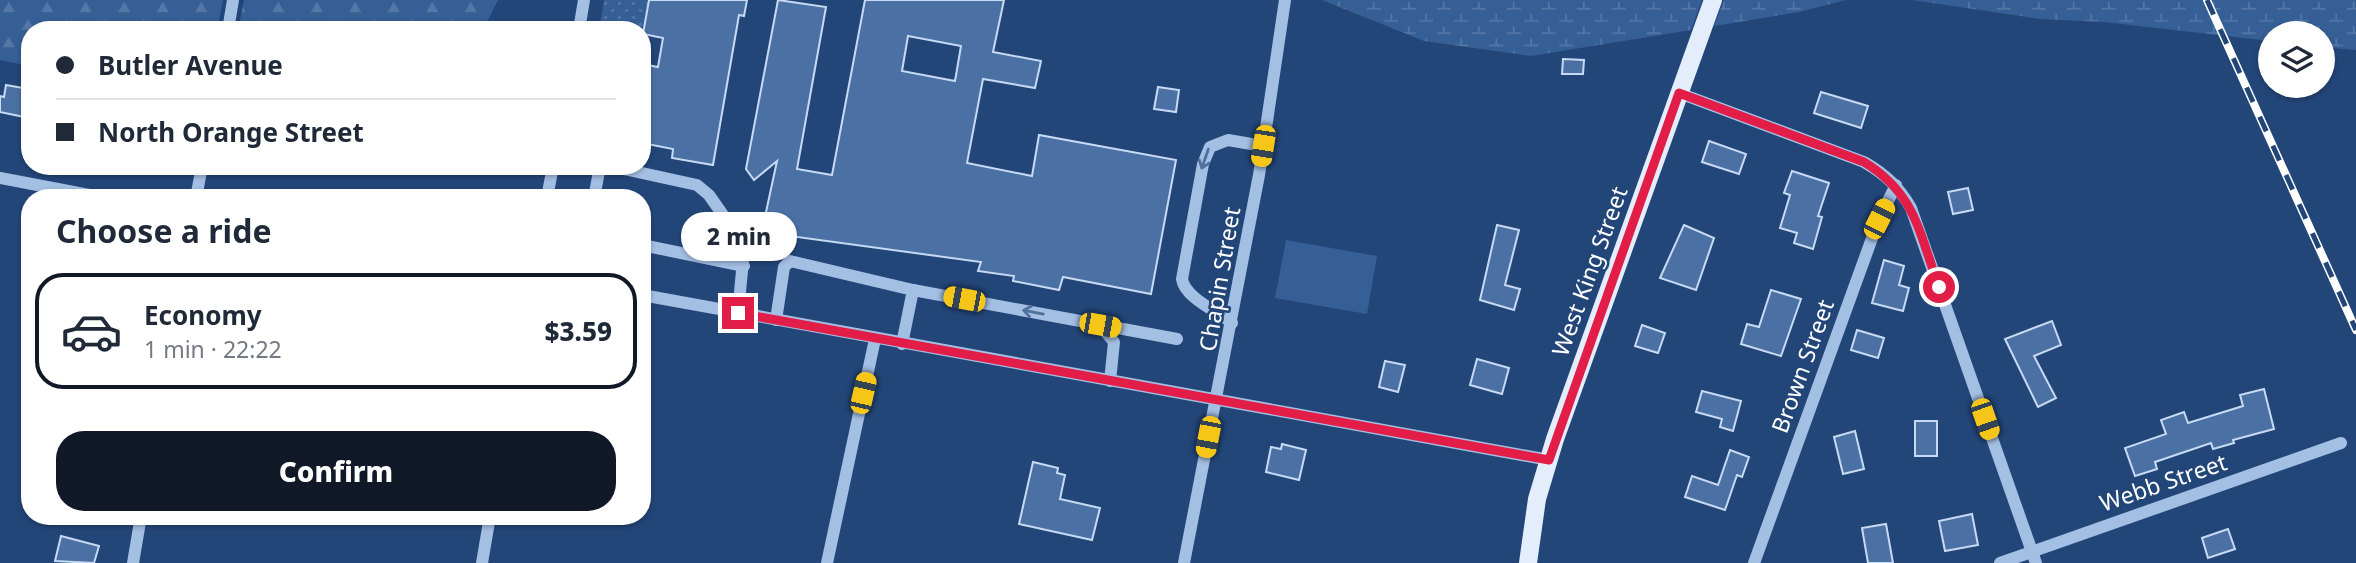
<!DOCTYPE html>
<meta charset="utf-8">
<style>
:root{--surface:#fff;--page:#f6f6f7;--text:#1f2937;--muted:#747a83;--line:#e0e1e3;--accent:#111827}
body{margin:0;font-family:"Noto Sans",sans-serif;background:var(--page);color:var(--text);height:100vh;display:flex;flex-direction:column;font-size:26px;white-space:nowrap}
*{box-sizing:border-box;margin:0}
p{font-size:23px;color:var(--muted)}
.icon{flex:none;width:38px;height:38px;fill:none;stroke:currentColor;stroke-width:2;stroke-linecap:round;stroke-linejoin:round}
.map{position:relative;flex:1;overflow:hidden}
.details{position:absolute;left:21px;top:189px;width:630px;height:336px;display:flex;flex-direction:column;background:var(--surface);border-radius:28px;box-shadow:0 2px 5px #0004}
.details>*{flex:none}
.top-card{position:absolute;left:21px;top:21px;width:630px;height:154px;border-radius:28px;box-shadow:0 2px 5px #0004;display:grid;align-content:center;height:154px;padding:0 35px;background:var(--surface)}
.tools{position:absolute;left:2258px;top:21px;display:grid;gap:14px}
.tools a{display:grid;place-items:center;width:77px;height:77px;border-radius:50%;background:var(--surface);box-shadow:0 2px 5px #0004;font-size:35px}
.end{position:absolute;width:32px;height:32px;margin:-16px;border:9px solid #e11d48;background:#fff;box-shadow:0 0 0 4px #fff}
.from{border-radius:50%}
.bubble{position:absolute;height:49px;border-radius:24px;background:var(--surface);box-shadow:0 2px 5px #0004;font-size:23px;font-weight:800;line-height:49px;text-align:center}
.car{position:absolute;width:21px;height:42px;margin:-21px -10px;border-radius:9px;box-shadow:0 0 5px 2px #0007;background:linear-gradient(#f5c518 24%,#345 0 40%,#f5c518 0 76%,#345 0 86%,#f5c518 0)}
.top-card b{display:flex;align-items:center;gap:24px;height:66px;font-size:26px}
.top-card b+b{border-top:2px solid var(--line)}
.top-card i{width:18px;height:18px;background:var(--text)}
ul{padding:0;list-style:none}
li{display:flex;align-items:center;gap:21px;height:116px;margin:0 14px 10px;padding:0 21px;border:4px solid var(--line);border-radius:28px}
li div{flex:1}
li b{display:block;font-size:26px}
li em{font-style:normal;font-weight:800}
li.active{border-color:var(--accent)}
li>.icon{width:63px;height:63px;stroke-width:1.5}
h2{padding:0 35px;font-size:32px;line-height:84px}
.primary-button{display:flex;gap:14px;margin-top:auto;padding:14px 35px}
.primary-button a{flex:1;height:80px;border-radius:28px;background:var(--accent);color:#fff;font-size:28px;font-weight:800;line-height:80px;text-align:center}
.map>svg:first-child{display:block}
.grass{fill:#365f96}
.forest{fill:url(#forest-firs)}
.wetland{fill:url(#wetland-marsh)}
.park{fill:url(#park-dots)}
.building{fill:#4b70a3;stroke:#c7daf3;stroke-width:2;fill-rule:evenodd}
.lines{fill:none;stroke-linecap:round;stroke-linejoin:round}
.minor{stroke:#a4bfe4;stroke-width:12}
.major{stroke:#e4edfc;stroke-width:18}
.rail-casing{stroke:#fff;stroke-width:8}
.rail{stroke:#234679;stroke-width:5;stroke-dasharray:16;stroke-linecap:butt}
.oneway{stroke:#50709e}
.route{stroke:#e11d48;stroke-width:9}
.labels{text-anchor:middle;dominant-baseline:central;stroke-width:5;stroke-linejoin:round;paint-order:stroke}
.street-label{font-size:23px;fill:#fff;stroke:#234679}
</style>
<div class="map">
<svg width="2356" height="563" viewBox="0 0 2356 563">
<defs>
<pattern id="forest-firs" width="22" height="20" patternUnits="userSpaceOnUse" patternTransform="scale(1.75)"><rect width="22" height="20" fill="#365f96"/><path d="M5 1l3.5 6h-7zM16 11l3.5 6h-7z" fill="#5477a6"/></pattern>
<pattern id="wetland-marsh" width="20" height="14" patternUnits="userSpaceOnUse" patternTransform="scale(1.75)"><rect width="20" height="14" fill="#365f96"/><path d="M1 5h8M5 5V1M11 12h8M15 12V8" fill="none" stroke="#5477a6"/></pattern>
<pattern id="park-dots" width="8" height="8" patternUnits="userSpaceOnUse" patternTransform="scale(1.75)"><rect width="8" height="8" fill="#365f96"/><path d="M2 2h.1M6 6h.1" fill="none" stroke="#5477a6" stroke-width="1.8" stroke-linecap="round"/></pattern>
</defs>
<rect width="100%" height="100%" fill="#234679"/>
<path class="grass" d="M 1286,240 L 1377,256 L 1367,314 L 1275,298 Z"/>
<g class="forest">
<path d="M 0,0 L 223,0 L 217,30 L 30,30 L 30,66 L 0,60 Z"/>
<path d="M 244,0 L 498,0 L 483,30 L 238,30 Z"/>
</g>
<g class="wetland">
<path d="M 1322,0 L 1702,0 L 1691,30 L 1531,56 L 1424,41 Z"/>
<path d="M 1724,0 L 1846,0 L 1799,12 L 1714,26 Z"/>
<path d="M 1912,0 L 2356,0 L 2356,50 L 2322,47 L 2322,33 L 2270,33 L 2270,41 L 2104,22 L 2040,19 Z"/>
</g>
<path class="park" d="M 604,0 L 649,0 L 642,38 L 642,30 L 599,30 Z"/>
<g class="building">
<path d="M 649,0 L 747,0 L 744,16 L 739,15 L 713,165 L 672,158 L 673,149 L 642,143 L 642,91 L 647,65 L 658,67 L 663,38 L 643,34 Z"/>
<path d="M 778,0 L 826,7 L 797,169 L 832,175 L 865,0 L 1004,0 L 993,52 L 1041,61 L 1035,88 L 983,79 L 967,163 L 1032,176 L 1039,135 L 1176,160 L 1151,294 L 1063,277 L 1059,290 L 1013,281 L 1014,276 L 978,271 L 981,262 L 775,234 L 777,229 L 763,226 L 777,161 L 754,180 L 746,169 ZM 908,36 L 961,46 L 955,81 L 902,71 Z"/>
<path d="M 1563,59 L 1584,60 L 1583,74 L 1562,74 Z"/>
<path d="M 6,85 L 29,89 L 24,117 L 0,112 L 0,96 L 4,97 Z"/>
<path d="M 1158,87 L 1179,90 L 1176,112 L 1154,109 Z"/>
<path d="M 1821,92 L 1868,106 L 1861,128 L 1814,113 Z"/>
<path d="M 1709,141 L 1746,154 L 1739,174 L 1702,162 Z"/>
<path d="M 1792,171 L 1829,183 L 1818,216 L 1822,217 L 1813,249 L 1794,243 L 1797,233 L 1780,228 L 1790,195 L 1784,193 Z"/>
<path d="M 1968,188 L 1973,210 L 1953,214 L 1948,192 Z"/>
<path d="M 1497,225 L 1519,230 L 1505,285 L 1520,289 L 1514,310 L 1480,300 Z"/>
<path d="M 1684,225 L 1714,238 L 1696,290 L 1660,278 Z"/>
<path d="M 1884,260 L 1904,266 L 1899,285 L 1909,288 L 1903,311 L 1872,303 Z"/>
<path d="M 1771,290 L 1801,299 L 1781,356 L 1741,344 L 1747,324 L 1759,327 Z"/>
<path d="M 2052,321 L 2061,345 L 2034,356 L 2056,398 L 2038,407 L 2005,339 Z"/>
<path d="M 1642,325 L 1665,333 L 1658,353 L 1635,346 Z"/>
<path d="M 1857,330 L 1884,338 L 1878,358 L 1851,350 Z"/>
<path d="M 1477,359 L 1509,368 L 1502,394 L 1470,385 Z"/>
<path d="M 1385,361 L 1405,365 L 1398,392 L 1379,387 Z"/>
<path d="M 2264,389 L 2274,429 L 2233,440 L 2234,443 L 2213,449 L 2211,443 L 2155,462 L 2157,469 L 2135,476 L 2125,448 L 2166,434 L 2161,420 L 2184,412 L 2188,423 L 2243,406 L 2240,395 Z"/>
<path d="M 1702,391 L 1741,401 L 1733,431 L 1720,427 L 1722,419 L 1696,412 Z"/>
<rect x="1915" y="421" width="22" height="35"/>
<path d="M 1855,431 L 1864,469 L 1843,474 L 1834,437 Z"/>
<path d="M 1282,444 L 1306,450 L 1299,480 L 1266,472 L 1271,447 L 1281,449 Z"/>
<path d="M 1730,450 L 1749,457 L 1742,477 L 1737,475 L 1725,510 L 1685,497 L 1692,476 L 1718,485 Z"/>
<path d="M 1033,462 L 1058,468 L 1057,473 L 1065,475 L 1060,499 L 1100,508 L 1092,540 L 1019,524 Z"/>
<path d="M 1972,514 L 1978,545 L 1945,551 L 1939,521 Z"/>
<path d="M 1886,524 L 1893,563 L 1868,563 L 1862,528 Z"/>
<path d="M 2228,529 L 2235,549 L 2208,558 L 2202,538 Z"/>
<path d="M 61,536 L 99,546 L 94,563 L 55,561 Z"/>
</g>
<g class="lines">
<g class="minor">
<path d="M 228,30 L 233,0"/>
<path d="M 579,30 L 584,0"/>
<path d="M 1679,93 L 1864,162 C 1885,174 1899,187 1911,208 L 2036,563"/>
<path d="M 610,166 L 697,185 L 709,195 L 739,238 L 744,250 L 738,313"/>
<path d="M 0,178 L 105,198"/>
<path d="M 196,198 L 202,166"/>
<path d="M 547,198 L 553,166"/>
<path d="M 594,198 L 600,166"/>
<path d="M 642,245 L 744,266"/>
<path d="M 642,295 L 1549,460"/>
<path d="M 776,320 L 784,267 L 790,261 L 913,290 L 1177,339"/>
<path d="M 1232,323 C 1217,311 1185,298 1182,279 L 1203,164 L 1210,147 L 1228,140 L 1263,146"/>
<path d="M 1100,325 L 1114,342 L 1110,381"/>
<path d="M 902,344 L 913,290"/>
<path d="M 133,563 L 141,516"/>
<path d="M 482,563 L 490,516"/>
<path d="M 827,563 L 875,339"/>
<path d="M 1184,563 L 1259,175 L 1285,0"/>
<path d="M 1754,563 L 1879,219 L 1896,185"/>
<path d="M 2000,563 L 2341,443"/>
</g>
<path class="major" d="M 1528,563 L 1537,499 L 1555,439 L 1713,0"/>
<g class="rail-casing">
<path id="rail" d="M 2207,0 L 2356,330"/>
</g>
<use href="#rail" class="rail"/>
</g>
<defs><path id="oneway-shaft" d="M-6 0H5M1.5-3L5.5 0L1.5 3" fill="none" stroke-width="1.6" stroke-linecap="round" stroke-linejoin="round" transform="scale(1.75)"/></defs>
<g class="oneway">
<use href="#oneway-shaft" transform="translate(1205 159) rotate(109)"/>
<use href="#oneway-shaft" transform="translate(1033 312) rotate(-169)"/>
</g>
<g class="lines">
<path class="route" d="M 738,313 L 1549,460 L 1679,93 L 1864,162 C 1916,194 1919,233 1939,287"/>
</g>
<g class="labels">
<g class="street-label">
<text transform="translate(1589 271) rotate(-70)">West King Street</text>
<text transform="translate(1219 279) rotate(-80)">Chapin Street</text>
<text transform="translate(1802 366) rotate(-70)">Brown Street</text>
<text transform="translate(2163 482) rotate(-19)">Webb Street</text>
</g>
</g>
</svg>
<div class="tools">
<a><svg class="icon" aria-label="layers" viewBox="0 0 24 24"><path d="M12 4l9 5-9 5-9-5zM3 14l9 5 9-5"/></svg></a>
</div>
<i class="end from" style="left:1939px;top:287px"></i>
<i class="end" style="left:738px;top:313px"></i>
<div class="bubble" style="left:681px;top:212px;width:116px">2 min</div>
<i class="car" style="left:1263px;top:146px;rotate:189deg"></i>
<i class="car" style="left:1879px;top:219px;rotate:27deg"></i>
<i class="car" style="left:964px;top:299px;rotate:281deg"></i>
<i class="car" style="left:1100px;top:325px;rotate:100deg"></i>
<i class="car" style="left:863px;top:393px;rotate:13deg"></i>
<i class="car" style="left:1985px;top:419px;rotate:161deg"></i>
<i class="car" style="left:1208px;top:437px;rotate:191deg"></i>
<div class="top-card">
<b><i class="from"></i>Butler Avenue</b>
<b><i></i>North Orange Street</b>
</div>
<section class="details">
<h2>Choose a ride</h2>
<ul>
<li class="active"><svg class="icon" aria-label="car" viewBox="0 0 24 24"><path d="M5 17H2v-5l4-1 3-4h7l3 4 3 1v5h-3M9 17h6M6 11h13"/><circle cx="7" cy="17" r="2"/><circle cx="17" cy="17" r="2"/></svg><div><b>Economy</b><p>1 min · 22:22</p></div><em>$3.59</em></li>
</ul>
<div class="primary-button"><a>Confirm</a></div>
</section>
</div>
